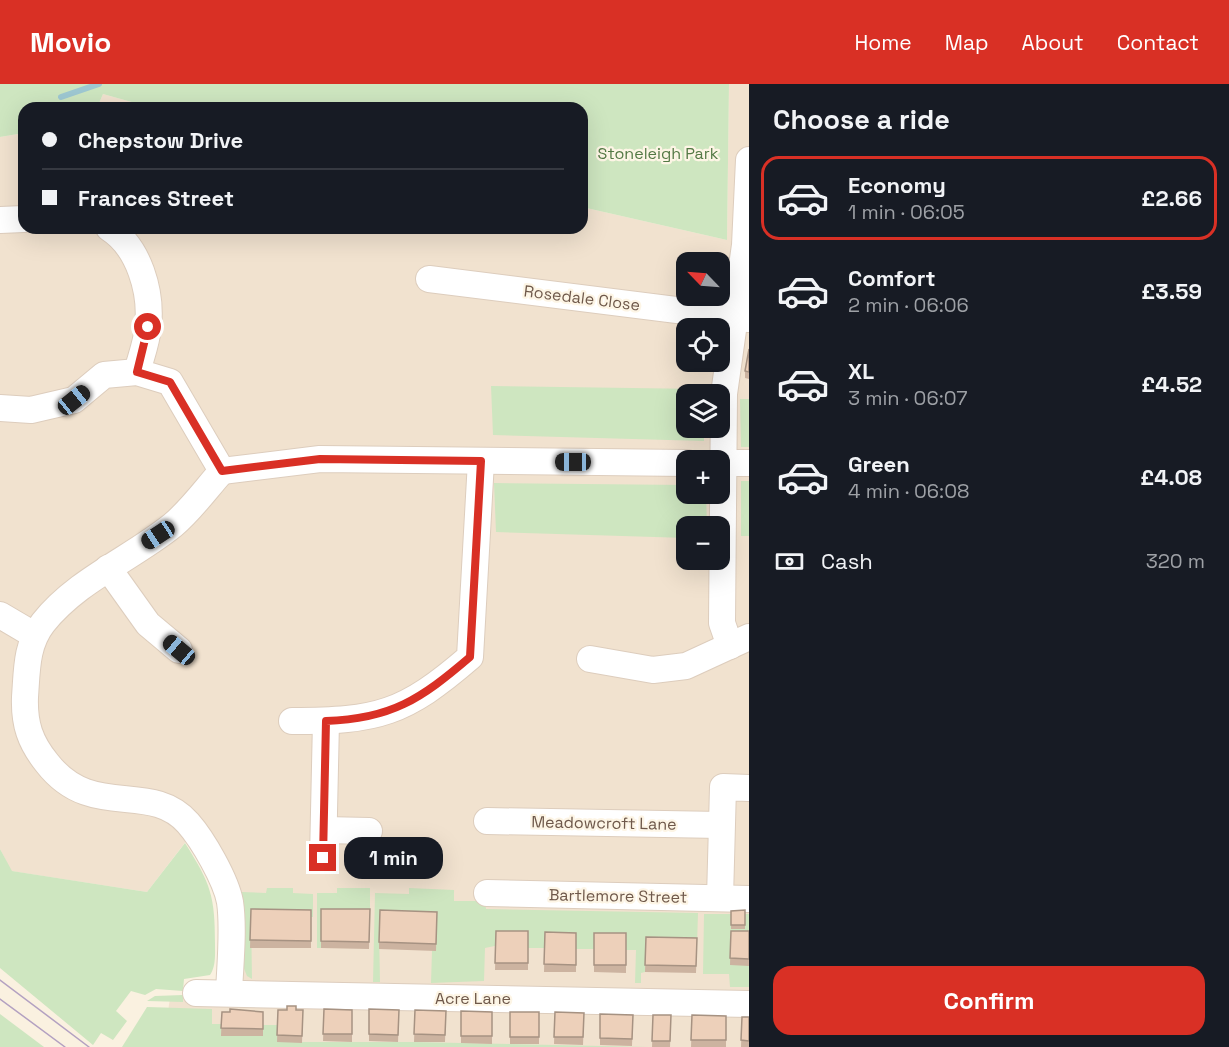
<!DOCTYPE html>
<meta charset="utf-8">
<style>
:root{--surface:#171b24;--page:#242831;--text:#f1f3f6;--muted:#9ea1a6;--line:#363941;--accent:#d93025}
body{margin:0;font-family:"Space Grotesk",sans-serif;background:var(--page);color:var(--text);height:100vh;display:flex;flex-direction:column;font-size:22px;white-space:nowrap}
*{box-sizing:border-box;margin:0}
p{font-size:20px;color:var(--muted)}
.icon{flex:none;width:33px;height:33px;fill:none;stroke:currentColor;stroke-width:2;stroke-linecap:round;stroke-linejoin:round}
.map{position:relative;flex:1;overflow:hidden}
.drawer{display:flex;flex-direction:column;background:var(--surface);width:480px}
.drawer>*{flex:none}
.hud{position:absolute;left:18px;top:18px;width:570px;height:132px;border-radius:18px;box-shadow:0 6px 24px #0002;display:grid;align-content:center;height:132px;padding:0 24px;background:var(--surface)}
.needle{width:39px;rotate:295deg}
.buttons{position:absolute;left:676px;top:168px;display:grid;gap:12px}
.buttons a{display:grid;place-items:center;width:54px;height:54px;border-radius:12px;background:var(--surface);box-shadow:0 6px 24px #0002;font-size:30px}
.end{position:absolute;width:27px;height:27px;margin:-14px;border:8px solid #d93025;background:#fff;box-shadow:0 0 0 3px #fff}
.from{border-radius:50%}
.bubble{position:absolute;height:42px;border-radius:18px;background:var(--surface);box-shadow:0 6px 24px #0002;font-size:20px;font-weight:600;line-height:42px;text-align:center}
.car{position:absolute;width:18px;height:36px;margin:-18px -9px;border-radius:8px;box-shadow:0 0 4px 2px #0007;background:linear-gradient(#222 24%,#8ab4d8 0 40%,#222 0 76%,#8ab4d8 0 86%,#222 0)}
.hud b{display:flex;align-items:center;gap:21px;height:57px;font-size:22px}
.hud b+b{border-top:2px solid var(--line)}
.hud i{width:15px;height:15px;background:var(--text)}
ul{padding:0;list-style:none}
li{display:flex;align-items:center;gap:18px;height:84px;margin:0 12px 9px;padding:0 12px;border:3px solid transparent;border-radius:18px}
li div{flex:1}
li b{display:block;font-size:22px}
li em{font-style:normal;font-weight:600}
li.selected{border-color:var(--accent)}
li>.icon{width:54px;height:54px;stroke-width:1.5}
h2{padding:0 24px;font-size:27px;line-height:72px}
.pay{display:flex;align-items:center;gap:15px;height:66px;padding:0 24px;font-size:22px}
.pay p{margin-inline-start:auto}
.primary-button{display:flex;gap:12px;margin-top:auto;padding:12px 24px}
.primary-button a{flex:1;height:69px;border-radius:18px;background:var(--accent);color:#fff;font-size:24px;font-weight:600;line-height:69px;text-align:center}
header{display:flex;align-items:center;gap:36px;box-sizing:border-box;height:84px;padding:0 30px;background:var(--accent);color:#fff}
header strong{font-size:28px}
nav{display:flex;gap:33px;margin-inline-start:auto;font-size:21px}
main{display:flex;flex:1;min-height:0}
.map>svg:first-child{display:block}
.residential{fill:#f1e2cf;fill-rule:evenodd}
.green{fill:#cee6c0}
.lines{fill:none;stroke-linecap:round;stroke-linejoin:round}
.stream{stroke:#9ec8d2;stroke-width:6}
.minor-casing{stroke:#ddcdbd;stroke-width:28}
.minor{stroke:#fff;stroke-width:26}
.tram{stroke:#b3a1c1;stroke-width:1.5}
.wall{fill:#ccb3a0}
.building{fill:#edd0ba;stroke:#a69282;stroke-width:1.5}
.route{stroke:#d93025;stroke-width:8}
.labels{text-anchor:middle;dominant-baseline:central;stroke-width:4.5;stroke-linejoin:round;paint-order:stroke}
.park-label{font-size:16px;fill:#547945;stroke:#fdf5e5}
.street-label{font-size:16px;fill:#6e584a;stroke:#fdf5e5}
</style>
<header>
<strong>Movio</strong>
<nav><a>Home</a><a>Map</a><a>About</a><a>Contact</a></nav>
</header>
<main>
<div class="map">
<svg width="749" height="963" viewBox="0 0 749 963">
<rect width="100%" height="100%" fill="#faf1e0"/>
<g class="residential">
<path d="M 729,0 L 749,0 L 749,963 L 221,963 L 166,941 L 170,914 L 208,905 L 222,889 L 222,805 L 187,756 L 147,808 L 11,787 L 0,765 L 0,53 L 24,49 L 24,144 L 582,144 L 582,123 L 727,156 ZM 687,178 L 720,178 L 720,212 L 687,212 ZM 687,244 L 720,244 L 720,278 L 687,278 ZM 687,310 L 720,310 L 720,344 L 687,344 ZM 687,376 L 720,376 L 720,410 L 687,410 ZM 687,442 L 720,442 L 720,476 L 687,476 Z"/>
<path d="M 103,10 L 153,24 L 97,24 Z"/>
</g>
<g class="green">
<path d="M 0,0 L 729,0 L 727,156 L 582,123 L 582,24 L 153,24 L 103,10 L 97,24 L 24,24 L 24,49 L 0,53 Z"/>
<path d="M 491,302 L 703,305 L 703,310 L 687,310 L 687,344 L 704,344 L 704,357 L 493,351 Z"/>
<path d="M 740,315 L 749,315 L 749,363 L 741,363 Z"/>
<rect x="741" y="397" width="8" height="55"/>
<path d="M 494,399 L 687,401 L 687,410 L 706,410 L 707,442 L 687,442 L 687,454 L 496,448 Z"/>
<path d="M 185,759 C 211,800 215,812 215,860 C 215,871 216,882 210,891 L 184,895 L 183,907 L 156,905 L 145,911 L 131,907 L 116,927 L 127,937 L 113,956 L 101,949 L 93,961 L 0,884 L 0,765 L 12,787 L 147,808 Z"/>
<path d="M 267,804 L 293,804 L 293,809 L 313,810 L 313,833 L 251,832 L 252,895 L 247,892 L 243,882 L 241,808 L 266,809 Z"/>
<path d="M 337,804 L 370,804 L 370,833 L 322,832 L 321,864 L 317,864 L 317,809 L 337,809 Z"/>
<path d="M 409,804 L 454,806 L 454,817 L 485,817 L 486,825 L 698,829 L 697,861 L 646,861 L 645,888 L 641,889 L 641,899 L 635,899 L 636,866 L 626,866 L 626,857 L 594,865 L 576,865 L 576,856 L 545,864 L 528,864 L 528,855 L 485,864 L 484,897 L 431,899 L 432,867 L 436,866 L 437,835 L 379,846 L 380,898 L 373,898 L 375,809 L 409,810 Z"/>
<path d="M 704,830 L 749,830 L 749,903 L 730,903 L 729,890 L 703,890 Z"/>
<path d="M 183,911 L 183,918 L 147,917 L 155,912 Z"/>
<path d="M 147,923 L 212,925 L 212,940 L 222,940 L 222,952 L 263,952 L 263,941 L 278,941 L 278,958 L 414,958 L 649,963 L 122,963 Z"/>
<path d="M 0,930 L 44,963 L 0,963 Z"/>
</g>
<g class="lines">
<path class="stream" d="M 61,13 L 99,0"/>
<g class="minor-casing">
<g id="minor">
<path d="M 0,136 L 24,135"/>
<path d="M 109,144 C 139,163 152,208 148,243 C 147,257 141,273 137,288"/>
<path d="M 429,195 L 749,235"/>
<path d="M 0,324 L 31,326 L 74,316 L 104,291 L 137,288 L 170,298 L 222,387"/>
<path d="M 720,379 L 749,379"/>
<path d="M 222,387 C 206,405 191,426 173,441 C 131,475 77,496 43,539 C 26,561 27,586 25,613 C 24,640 30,658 47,679 C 92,737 150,696 188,739 C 203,756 226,796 230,818 C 234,845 230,882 229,909"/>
<path d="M 222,387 L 320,375 L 687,379"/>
<path d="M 108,484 L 148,540 L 179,566"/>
<path d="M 0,531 L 34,551"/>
<path d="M 730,562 L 722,539 L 724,310 L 745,161 L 749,76"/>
<path d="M 590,575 L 653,586 L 686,582 L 749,553"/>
<path d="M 292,637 C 378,637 404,630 470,573 L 481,377"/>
<path d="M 487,737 L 721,741"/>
<path d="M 324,746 L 369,747"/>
<path d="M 323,774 L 326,637"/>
<path d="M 487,809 L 749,815"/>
<path d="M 720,814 L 723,703 L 749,704"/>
<path d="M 196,909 L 749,920"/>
</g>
</g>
<use href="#minor" class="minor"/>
<g class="tram">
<path d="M 0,896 L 89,963"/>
<path d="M 0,915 L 65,963"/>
</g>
</g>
<g class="wall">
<path d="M 749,265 L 749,295 L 745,294 L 745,287 Z"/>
<path d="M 251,825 L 311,826 L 311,864 L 250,864 Z"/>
<path d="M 321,825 L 370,825 L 369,865 L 321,864 Z"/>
<path d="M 745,826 L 745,845 L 731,845 L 731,827 Z"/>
<path d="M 437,828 L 436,867 L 379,865 L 379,858 Z"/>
<path d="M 496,847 L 528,847 L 528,886 L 495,886 Z"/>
<path d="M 731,847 L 749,847 L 749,882 L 730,881 Z"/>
<path d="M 545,848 L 576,849 L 576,888 L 544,888 Z"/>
<path d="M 594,849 L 626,849 L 626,889 L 594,888 Z"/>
<path d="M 646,853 L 697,854 L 696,889 L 645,888 Z"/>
<path d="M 324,925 L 352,926 L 352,958 L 323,957 Z"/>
<path d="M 369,925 L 399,926 L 398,958 L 369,957 Z"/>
<path d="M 278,926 L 303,926 L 302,959 L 277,958 Z"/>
<path d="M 415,926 L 446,927 L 445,958 L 414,958 Z"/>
<path d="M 461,927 L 492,928 L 492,960 L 461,959 Z"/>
<path d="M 222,928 L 263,928 L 263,952 L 221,952 Z"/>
<rect x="510" y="928" width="29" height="32"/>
<path d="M 555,928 L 584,929 L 583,961 L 554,960 Z"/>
<path d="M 600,930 L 633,931 L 632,962 L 600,961 Z"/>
<path d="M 653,931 L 671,931 L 670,963 L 652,963 Z"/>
<path d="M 692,931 L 726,932 L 726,963 L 691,963 Z"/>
<path d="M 742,933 L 749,933 L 749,963 L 741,963 Z"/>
</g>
<g class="building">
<path d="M 749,265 L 749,288 L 745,287 Z"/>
<path d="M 251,825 L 311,826 L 311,857 L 250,856 Z"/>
<path d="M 321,825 L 370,825 L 369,858 L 321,857 Z"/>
<path d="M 380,826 L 437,828 L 436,860 L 379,858 Z"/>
<path d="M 745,826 L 745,841 L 731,841 L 731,827 Z"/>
<path d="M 496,847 L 528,847 L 528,879 L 495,879 Z"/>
<path d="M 731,847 L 749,847 L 749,875 L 730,874 Z"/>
<path d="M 545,848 L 576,849 L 576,881 L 544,880 Z"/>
<rect x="594" y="849" width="32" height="32"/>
<path d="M 646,853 L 697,854 L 696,882 L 645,881 Z"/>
<path d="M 287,922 L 296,922 L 296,926 L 303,926 L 302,952 L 277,951 L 278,926 L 287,926 Z"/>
<path d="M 230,925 L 263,928 L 263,945 L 221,944 L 222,928 L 230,928 Z"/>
<path d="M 324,925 L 352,926 L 352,950 L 323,950 Z"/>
<path d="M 369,925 L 399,926 L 398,951 L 369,950 Z"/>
<path d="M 415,926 L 446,927 L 445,951 L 414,950 Z"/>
<path d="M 461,927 L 492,928 L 492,952 L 461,952 Z"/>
<rect x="510" y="928" width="29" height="25"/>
<path d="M 555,928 L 584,929 L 583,953 L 554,953 Z"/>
<path d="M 600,930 L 633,931 L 632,955 L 600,954 Z"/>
<path d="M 653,931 L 671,931 L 670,957 L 652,957 Z"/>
<path d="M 692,931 L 726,932 L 726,956 L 691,956 Z"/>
<path d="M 742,933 L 749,933 L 749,957 L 741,956 Z"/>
</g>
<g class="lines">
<path class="route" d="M 148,243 L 137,288 L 170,298 L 222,387 L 320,375 L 481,377 L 470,573 C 421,615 391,635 326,637 L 323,774"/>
</g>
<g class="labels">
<g class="park-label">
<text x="658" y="69">Stoneleigh Park</text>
</g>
<g class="street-label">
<text transform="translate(582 214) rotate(7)">Rosedale Close</text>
<text transform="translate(604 739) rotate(1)">Meadowcroft Lane</text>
<text transform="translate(618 812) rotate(1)">Bartlemore Street</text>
<text x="473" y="914">Acre Lane</text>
</g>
</g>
</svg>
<div class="buttons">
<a><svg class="needle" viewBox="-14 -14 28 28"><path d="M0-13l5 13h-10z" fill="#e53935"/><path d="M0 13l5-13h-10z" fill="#9ea1a6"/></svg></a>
<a><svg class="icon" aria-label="locate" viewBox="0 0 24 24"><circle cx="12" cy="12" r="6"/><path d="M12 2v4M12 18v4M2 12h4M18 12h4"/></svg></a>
<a><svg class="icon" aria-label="layers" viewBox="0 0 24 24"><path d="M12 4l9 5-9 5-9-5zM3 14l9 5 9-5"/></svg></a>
<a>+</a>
<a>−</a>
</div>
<i class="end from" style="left:148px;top:243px"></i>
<i class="end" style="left:323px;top:774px"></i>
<div class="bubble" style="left:344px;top:753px;width:99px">1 min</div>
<i class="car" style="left:74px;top:316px;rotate:51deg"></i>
<i class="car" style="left:573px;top:378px;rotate:270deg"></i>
<i class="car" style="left:158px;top:451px;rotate:237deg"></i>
<i class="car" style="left:179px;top:566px;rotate:310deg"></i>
<div class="hud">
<b><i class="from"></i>Chepstow Drive</b>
<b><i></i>Frances Street</b>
</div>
</div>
<section class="drawer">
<h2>Choose a ride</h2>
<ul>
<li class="selected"><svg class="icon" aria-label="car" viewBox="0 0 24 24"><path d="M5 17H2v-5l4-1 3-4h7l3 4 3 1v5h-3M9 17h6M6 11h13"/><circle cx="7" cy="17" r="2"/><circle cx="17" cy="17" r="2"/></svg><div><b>Economy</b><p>1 min · 06:05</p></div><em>£2.66</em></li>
<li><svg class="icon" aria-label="car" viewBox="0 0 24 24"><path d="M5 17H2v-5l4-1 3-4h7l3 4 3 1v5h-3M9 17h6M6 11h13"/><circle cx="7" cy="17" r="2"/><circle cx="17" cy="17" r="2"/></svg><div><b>Comfort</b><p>2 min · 06:06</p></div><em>£3.59</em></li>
<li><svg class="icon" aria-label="car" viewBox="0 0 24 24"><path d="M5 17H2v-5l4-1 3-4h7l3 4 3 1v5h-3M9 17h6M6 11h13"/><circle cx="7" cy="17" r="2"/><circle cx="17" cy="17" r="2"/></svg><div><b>XL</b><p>3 min · 06:07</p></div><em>£4.52</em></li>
<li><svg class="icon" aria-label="car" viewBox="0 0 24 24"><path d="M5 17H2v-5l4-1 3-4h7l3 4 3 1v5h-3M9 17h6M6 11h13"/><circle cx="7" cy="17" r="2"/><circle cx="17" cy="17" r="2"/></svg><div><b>Green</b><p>4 min · 06:08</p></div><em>£4.08</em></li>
</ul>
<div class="pay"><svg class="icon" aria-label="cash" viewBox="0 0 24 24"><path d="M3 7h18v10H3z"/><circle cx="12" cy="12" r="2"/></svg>Cash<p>320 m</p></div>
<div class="primary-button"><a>Confirm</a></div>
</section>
</main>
